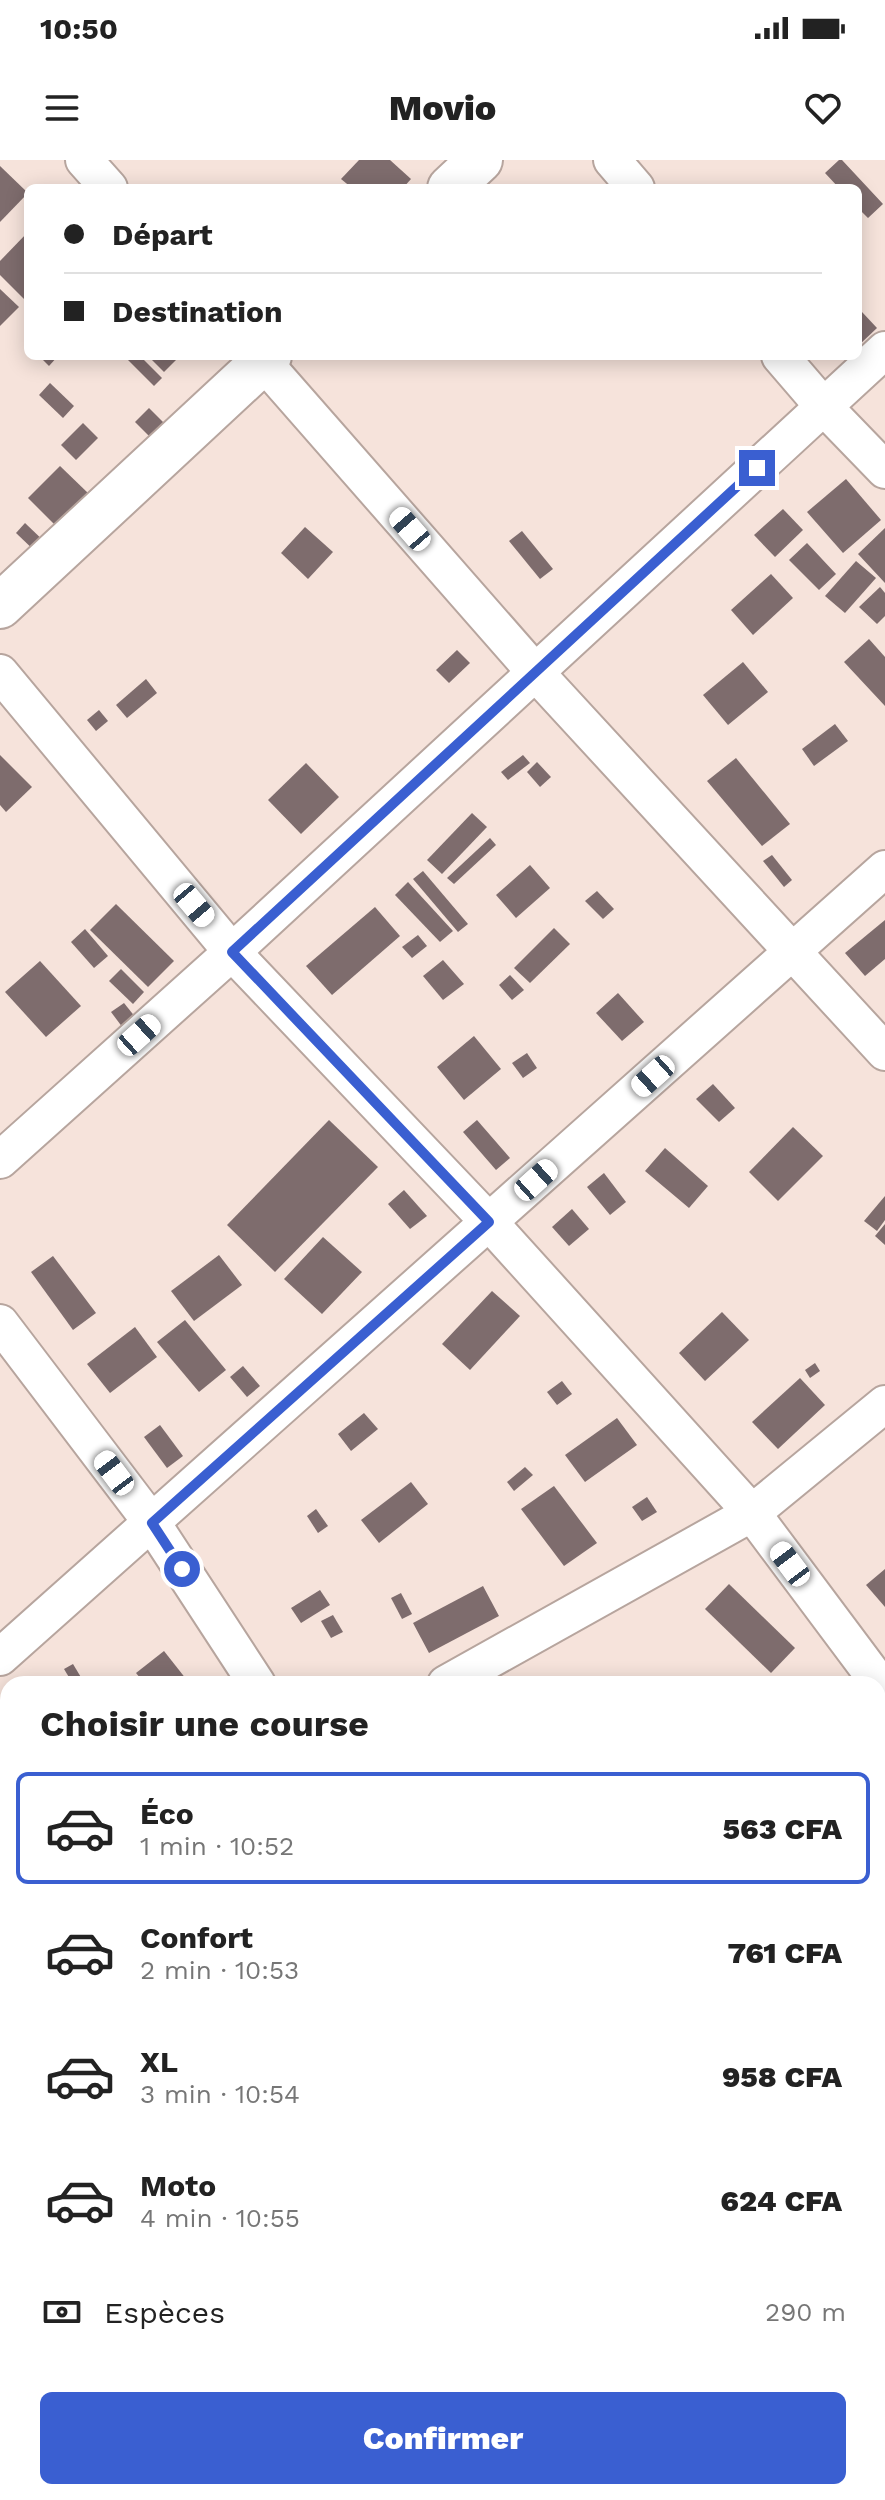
<!DOCTYPE html>
<html lang="fr">
<meta charset="utf-8">
<style>
:root{--surface:#fff;--page:#f2f2f2;--text:#222;--muted:#767676;--line:#e0e0e0;--accent:#3a5fd1}
body{margin:0;font-family:"Work Sans",sans-serif;background:var(--page);color:var(--text);height:100vh;display:flex;flex-direction:column;font-size:30px;white-space:nowrap}
*{box-sizing:border-box;margin:0}
p{font-size:26px;color:var(--muted)}
.icon{flex:none;width:44px;height:44px;fill:none;stroke:currentColor;stroke-width:2;stroke-linecap:round;stroke-linejoin:round}
.map{position:relative;flex:1;overflow:hidden}
.side{position:absolute;left:0px;top:1516px;width:886px;height:824px;display:flex;flex-direction:column;background:var(--surface);border-radius:24px 24px 0 0;box-shadow:0 4px 20px #0003}
.side>*{flex:none}
.top-card{position:absolute;left:24px;top:24px;width:838px;height:176px;border-radius:12px;box-shadow:0 4px 20px #0003;display:grid;align-content:center;height:176px;padding:0 40px;background:var(--surface)}
.end{position:absolute;width:36px;height:36px;margin:-18px;border:10px solid #3a5fd1;background:#fff;box-shadow:0 0 0 4px #fff}
.from{border-radius:50%}
.car{position:absolute;width:24px;height:48px;margin:-24px -12px;border-radius:10px;box-shadow:0 0 6px 2px #0007;background:linear-gradient(#fff 24%,#345 0 40%,#fff 0 76%,#345 0 86%,#fff 0)}
.top-card b{display:flex;align-items:center;gap:28px;height:76px;font-size:30px}
.top-card b+b{border-top:2px solid var(--line)}
.top-card i{width:20px;height:20px;background:var(--text)}
ul{padding:0;list-style:none}
li{display:flex;align-items:center;gap:24px;height:112px;margin:0 16px 12px;padding:0 24px;border:4px solid transparent;border-radius:12px}
li div{flex:1}
li b{display:block;font-size:30px}
li em{font-style:normal;font-weight:800}
li.current{border-color:var(--accent)}
li>.icon{width:72px;height:72px;stroke-width:1.5}
h2{padding:0 40px;font-size:36px;line-height:96px}
.pay{display:flex;align-items:center;gap:20px;height:88px;padding:0 40px;font-size:30px}
.pay p{margin-inline-start:auto}
.button{display:flex;gap:16px;margin-top:auto;padding:16px 40px}
.button a{flex:1;height:92px;border-radius:12px;background:var(--accent);color:#fff;font-size:32px;font-weight:800;line-height:92px;text-align:center}
.status{display:flex;justify-content:space-between;align-items:center;height:56px;padding:0 40px;background:var(--surface);direction:ltr}
.status svg{height:22px;fill:currentColor}
header{display:flex;justify-content:space-between;align-items:center;height:104px;padding:0 40px;background:var(--surface);font-size:36px;font-weight:800}
.map>svg:first-child{display:block}
.water{fill:#d69dba}
.building{fill:#7e6c6d}
.lines{fill:none;stroke-linecap:round;stroke-linejoin:round}
.street-casing{stroke:#b7a59e;stroke-width:40}
.secondary-casing{stroke:#b7a59e;stroke-width:48}
.street{stroke:#fff;stroke-width:36}
.secondary{stroke:#fff;stroke-width:44}
.route{stroke:#3a5fd1;stroke-width:10}
</style>
<div class="status"><b>10:50</b><svg viewBox="0 0 49 12"><path d="M0 12V9h3v3zM5 12V6h3v6zM10 12V3h3v9zM15 12V0h3v12zM26 1h20v11H26zM47 4h2v5h-2z"/></svg></div>
<header><svg class="icon" aria-label="menu" viewBox="0 0 24 24"><path d="M4 6h16M4 12h16M4 18h16"/></svg>Movio<svg class="icon" aria-label="heart" viewBox="0 0 24 24"><path d="M12 20l-8-8c-3-5 5-10 8-4 3-6 11-1 8 4z"/></svg></header>
<div class="map">
<svg width="885" height="2340" viewBox="0 0 885 2340">
<rect width="100%" height="100%" fill="#f6e3db"/>
<path class="water" d="M 885,2059 L 885,2340 L 186,2340 L 197,2332 L 878,2332 L 878,2061 Z"/>
<g class="building">
<path d="M 359,0 L 390,0 L 411,19 L 403,28 L 352,28 L 341,19 Z"/>
<path d="M 839,0 L 842,0 L 883,44 L 868,58 L 858,48 L 858,28 L 839,28 L 825,13 Z"/>
<path d="M 0,6 L 28,33 L 0,62 Z"/>
<path d="M 28,72 L 28,143 L 0,115 L 0,101 Z"/>
<path d="M 0,129 L 19,147 L 0,166 Z"/>
<path d="M 862,152 L 877,168 L 858,186 L 858,156 Z"/>
<path d="M 39,196 L 58,196 L 49,206 Z"/>
<path d="M 124,196 L 140,196 L 162,218 L 154,226 Z"/>
<path d="M 148,196 L 180,196 L 164,212 Z"/>
<path d="M 50,223 L 74,246 L 63,258 L 39,235 Z"/>
<path d="M 149,248 L 168,267 L 154,281 L 135,262 Z"/>
<path d="M 83,263 L 98,278 L 76,300 L 61,285 Z"/>
<path d="M 60,306 L 89,334 L 57,367 L 28,338 Z"/>
<path d="M 846,319 L 881,360 L 843,393 L 807,352 Z"/>
<path d="M 783,349 L 803,370 L 775,397 L 754,375 Z"/>
<path d="M 25,363 L 48,385 L 39,395 L 16,373 Z"/>
<path d="M 305,367 L 333,392 L 308,419 L 281,393 Z"/>
<path d="M 885,368 L 885,423 L 858,394 Z"/>
<path d="M 522,371 L 553,409 L 540,419 L 509,381 Z"/>
<path d="M 807,383 L 836,414 L 819,430 L 789,400 Z"/>
<path d="M 856,401 L 876,418 L 845,453 L 825,436 Z"/>
<path d="M 771,414 L 793,438 L 753,475 L 731,450 Z"/>
<path d="M 880,427 L 885,433 L 885,456 L 877,464 L 859,447 Z"/>
<path d="M 869,479 L 885,497 L 885,546 L 844,502 Z"/>
<path d="M 457,490 L 470,503 L 449,523 L 436,510 Z"/>
<path d="M 743,502 L 768,532 L 728,565 L 703,535 Z"/>
<path d="M 146,519 L 157,533 L 127,558 L 116,545 Z"/>
<path d="M 99,550 L 108,561 L 96,571 L 87,560 Z"/>
<path d="M 835,564 L 848,581 L 814,606 L 802,589 Z"/>
<path d="M 0,595 L 32,627 L 6,652 L 0,645 Z"/>
<path d="M 523,595 L 530,603 L 508,620 L 501,612 Z"/>
<path d="M 736,598 L 790,664 L 762,686 L 707,621 Z"/>
<path d="M 537,602 L 551,617 L 540,627 L 527,612 Z"/>
<path d="M 306,603 L 339,637 L 301,674 L 268,640 Z"/>
<path d="M 472,653 L 487,667 L 442,714 L 427,700 Z"/>
<path d="M 490,678 L 496,685 L 454,724 L 447,718 Z"/>
<path d="M 772,695 L 792,720 L 784,727 L 763,701 Z"/>
<path d="M 530,705 L 550,728 L 516,758 L 496,735 Z"/>
<path d="M 423,711 L 468,764 L 458,772 L 413,719 Z"/>
<path d="M 408,722 L 453,771 L 440,782 L 395,735 Z"/>
<path d="M 597,731 L 614,749 L 603,759 L 585,741 Z"/>
<path d="M 116,744 L 174,801 L 148,827 L 90,770 Z"/>
<path d="M 375,747 L 400,776 L 332,835 L 306,806 Z"/>
<path d="M 885,760 L 885,799 L 865,816 L 845,793 Z"/>
<path d="M 554,768 L 570,784 L 530,823 L 514,808 Z"/>
<path d="M 85,769 L 108,796 L 94,808 L 71,782 Z"/>
<path d="M 418,775 L 427,786 L 412,798 L 402,787 Z"/>
<path d="M 443,800 L 464,824 L 443,840 L 423,816 Z"/>
<path d="M 40,801 L 81,846 L 46,877 L 5,832 Z"/>
<path d="M 121,809 L 144,832 L 133,844 L 109,821 Z"/>
<path d="M 510,815 L 524,830 L 512,840 L 499,825 Z"/>
<path d="M 618,833 L 644,862 L 622,881 L 596,853 Z"/>
<path d="M 124,843 L 136,858 L 123,868 L 111,852 Z"/>
<path d="M 474,876 L 501,909 L 464,940 L 437,907 Z"/>
<path d="M 527,893 L 537,908 L 523,918 L 512,903 Z"/>
<path d="M 713,924 L 735,948 L 719,962 L 696,939 Z"/>
<path d="M 329,960 L 378,1007 L 275,1112 L 227,1065 Z"/>
<path d="M 477,960 L 510,998 L 496,1010 L 463,972 Z"/>
<path d="M 793,967 L 823,996 L 778,1041 L 749,1012 Z"/>
<path d="M 665,988 L 708,1026 L 689,1048 L 645,1011 Z"/>
<path d="M 604,1013 L 626,1042 L 610,1055 L 587,1027 Z"/>
<path d="M 404,1030 L 427,1056 L 410,1069 L 388,1044 Z"/>
<path d="M 885,1036 L 885,1060 L 877,1071 L 864,1061 Z"/>
<path d="M 572,1049 L 589,1069 L 569,1086 L 552,1067 Z"/>
<path d="M 885,1064 L 885,1085 L 875,1076 Z"/>
<path d="M 323,1077 L 362,1112 L 322,1154 L 284,1119 Z"/>
<path d="M 219,1095 L 242,1125 L 194,1161 L 171,1131 Z"/>
<path d="M 53,1096 L 96,1153 L 73,1170 L 31,1112 Z"/>
<path d="M 492,1131 L 520,1156 L 470,1210 L 442,1184 Z"/>
<path d="M 722,1152 L 749,1180 L 705,1221 L 679,1193 Z"/>
<path d="M 185,1160 L 226,1210 L 199,1232 L 157,1182 Z"/>
<path d="M 135,1167 L 157,1197 L 110,1233 L 87,1204 Z"/>
<path d="M 815,1203 L 820,1211 L 810,1218 L 805,1210 Z"/>
<path d="M 243,1206 L 260,1226 L 247,1237 L 230,1217 Z"/>
<path d="M 800,1218 L 825,1245 L 778,1289 L 752,1262 Z"/>
<path d="M 562,1221 L 572,1234 L 557,1245 L 547,1232 Z"/>
<path d="M 364,1253 L 378,1269 L 351,1291 L 338,1274 Z"/>
<path d="M 617,1258 L 637,1285 L 585,1322 L 565,1295 Z"/>
<path d="M 160,1265 L 183,1296 L 167,1308 L 144,1277 Z"/>
<path d="M 525,1307 L 533,1315 L 514,1331 L 507,1322 Z"/>
<path d="M 411,1322 L 428,1344 L 379,1383 L 361,1360 Z"/>
<path d="M 554,1326 L 597,1383 L 564,1406 L 521,1349 Z"/>
<path d="M 647,1337 L 657,1352 L 642,1361 L 632,1347 Z"/>
<path d="M 316,1349 L 328,1366 L 318,1373 L 307,1356 Z"/>
<path d="M 885,1409 L 885,1447 L 866,1425 Z"/>
<path d="M 729,1424 L 795,1488 L 771,1513 L 705,1449 Z"/>
<path d="M 483,1426 L 499,1456 L 429,1493 L 413,1463 Z"/>
<path d="M 320,1430 L 330,1445 L 301,1463 L 291,1448 Z"/>
<path d="M 401,1433 L 412,1454 L 402,1459 L 391,1438 Z"/>
<path d="M 333,1455 L 343,1472 L 331,1478 L 321,1461 Z"/>
<path d="M 164,1491 L 190,1524 L 145,1524 L 136,1513 Z"/>
<path d="M 73,1504 L 85,1524 L 73,1524 L 64,1509 Z"/>
<path d="M 0,1685 L 8,1700 L 8,1706 L 0,1711 Z"/>
</g>
<g class="lines">
<g class="street-casing">
<g id="street">
<path d="M 84,0 L 109,28"/>
<path d="M 612,0 L 636,28"/>
<path d="M 258,196 L 535,512 L 885,892"/>
<path d="M 780,196 L 823,246 L 885,310"/>
<path d="M 0,513 L 232,792 L 489,1062 L 752,1353 L 885,1531"/>
<path d="M 0,1000 L 232,792 L 885,190"/>
<path d="M 0,1163 L 152,1363 L 257,1524"/>
<path d="M 0,1497 L 885,709"/>
<path d="M 446,1524 L 752,1353 L 885,1244"/>
<path d="M 0,1781 L 8,1776"/>
<path d="M 0,2006 L 8,2015"/>
</g>
</g>
<g class="secondary-casing">
<g id="secondary">
<path d="M 450,28 L 480,0"/>
<path d="M 0,446 L 269,196"/>
<path d="M 878,1656 L 885,1652"/>
<path d="M 0,2152 L 8,2147"/>
</g>
</g>
<use href="#street" class="street"/>
<use href="#secondary" class="secondary"/>
</g>
<g class="lines">
<path class="route" d="M 182,1409 L 152,1363 L 489,1062 L 232,792 L 757,308"/>
</g>
</svg>
<i class="end from" style="left:182px;top:1409px"></i>
<i class="end" style="left:757px;top:308px"></i>
<i class="car" style="left:410px;top:369px;rotate:319deg"></i>
<i class="car" style="left:194px;top:745px;rotate:140deg"></i>
<i class="car" style="left:139px;top:875px;rotate:48deg"></i>
<i class="car" style="left:653px;top:916px;rotate:228deg"></i>
<i class="car" style="left:536px;top:1020px;rotate:48deg"></i>
<i class="car" style="left:114px;top:1313px;rotate:323deg"></i>
<i class="car" style="left:790px;top:1404px;rotate:323deg"></i>
<div class="top-card">
<b><i class="from"></i>Départ</b>
<b><i></i>Destination</b>
</div>
<section class="side">
<h2>Choisir une course</h2>
<ul>
<li class="current"><svg class="icon" aria-label="car" viewBox="0 0 24 24"><path d="M5 17H2v-5l4-1 3-4h7l3 4 3 1v5h-3M9 17h6M6 11h13"/><circle cx="7" cy="17" r="2"/><circle cx="17" cy="17" r="2"/></svg><div><b>Éco</b><p>1 min · 10:52</p></div><em>563 CFA</em></li>
<li><svg class="icon" aria-label="car" viewBox="0 0 24 24"><path d="M5 17H2v-5l4-1 3-4h7l3 4 3 1v5h-3M9 17h6M6 11h13"/><circle cx="7" cy="17" r="2"/><circle cx="17" cy="17" r="2"/></svg><div><b>Confort</b><p>2 min · 10:53</p></div><em>761 CFA</em></li>
<li><svg class="icon" aria-label="car" viewBox="0 0 24 24"><path d="M5 17H2v-5l4-1 3-4h7l3 4 3 1v5h-3M9 17h6M6 11h13"/><circle cx="7" cy="17" r="2"/><circle cx="17" cy="17" r="2"/></svg><div><b>XL</b><p>3 min · 10:54</p></div><em>958 CFA</em></li>
<li><svg class="icon" aria-label="car" viewBox="0 0 24 24"><path d="M5 17H2v-5l4-1 3-4h7l3 4 3 1v5h-3M9 17h6M6 11h13"/><circle cx="7" cy="17" r="2"/><circle cx="17" cy="17" r="2"/></svg><div><b>Moto</b><p>4 min · 10:55</p></div><em>624 CFA</em></li>
</ul>
<div class="pay"><svg class="icon" aria-label="cash" viewBox="0 0 24 24"><path d="M3 7h18v10H3z"/><circle cx="12" cy="12" r="2"/></svg>Espèces<p>290 m</p></div>
<div class="button"><a>Confirmer</a></div>
</section>
</div>
